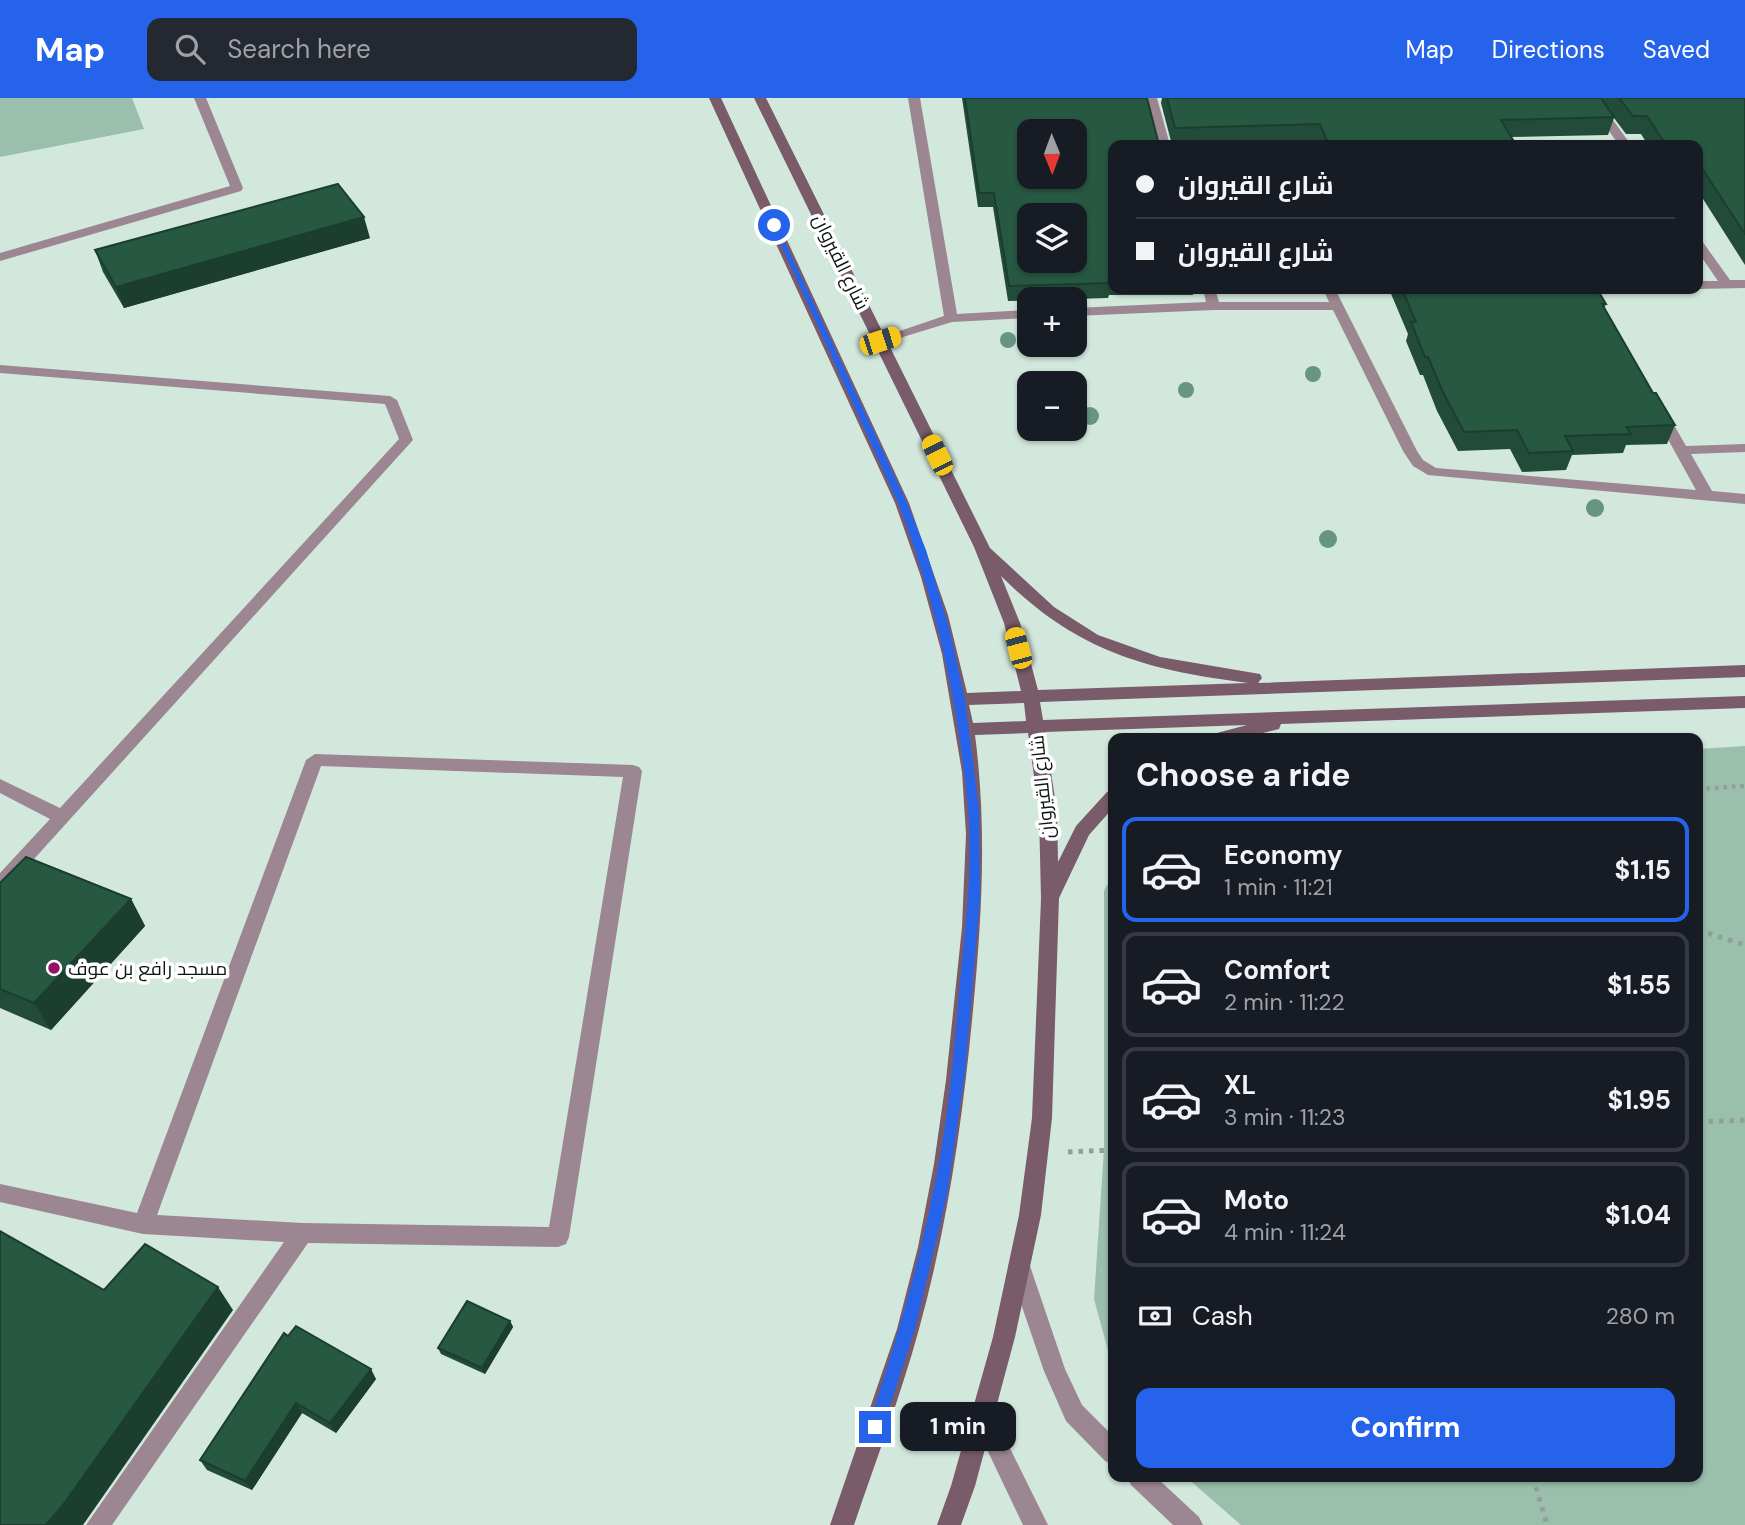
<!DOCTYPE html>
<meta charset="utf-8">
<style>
:root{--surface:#171b24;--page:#242831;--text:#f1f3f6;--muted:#9ea1a6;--line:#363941;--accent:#2563eb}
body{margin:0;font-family:"DM Sans",Cairo,sans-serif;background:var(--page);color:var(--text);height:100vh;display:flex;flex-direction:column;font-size:26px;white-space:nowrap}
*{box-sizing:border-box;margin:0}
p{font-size:23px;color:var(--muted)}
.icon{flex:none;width:38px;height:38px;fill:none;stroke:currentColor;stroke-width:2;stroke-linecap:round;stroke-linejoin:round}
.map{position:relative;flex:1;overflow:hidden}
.panel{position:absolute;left:1108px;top:635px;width:595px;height:749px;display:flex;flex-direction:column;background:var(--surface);border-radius:14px;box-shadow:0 2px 5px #0004}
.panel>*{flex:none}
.top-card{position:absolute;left:1108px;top:42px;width:595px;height:154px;border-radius:14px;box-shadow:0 2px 5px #0004;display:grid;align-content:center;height:154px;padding:0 28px;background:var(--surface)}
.needle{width:46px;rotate:179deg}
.tools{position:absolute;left:1017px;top:21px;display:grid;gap:14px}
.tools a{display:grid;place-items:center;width:70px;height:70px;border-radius:14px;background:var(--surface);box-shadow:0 2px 5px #0004;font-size:35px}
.end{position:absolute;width:32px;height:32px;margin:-16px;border:9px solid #2563eb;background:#fff;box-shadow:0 0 0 4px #fff}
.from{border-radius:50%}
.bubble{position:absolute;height:49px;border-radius:14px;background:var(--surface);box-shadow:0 2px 5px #0004;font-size:23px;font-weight:700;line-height:49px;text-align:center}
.car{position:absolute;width:21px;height:42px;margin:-21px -10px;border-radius:9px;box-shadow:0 0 5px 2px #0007;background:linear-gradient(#f5c518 24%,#345 0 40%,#f5c518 0 76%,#345 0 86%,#f5c518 0)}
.top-card b{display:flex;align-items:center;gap:24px;height:66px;font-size:26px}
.top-card b+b{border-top:2px solid var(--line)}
.top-card i{width:18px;height:18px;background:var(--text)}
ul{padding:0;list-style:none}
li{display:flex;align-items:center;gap:21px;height:105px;margin:0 14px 10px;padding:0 14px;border:4px solid var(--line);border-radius:14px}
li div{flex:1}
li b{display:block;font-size:26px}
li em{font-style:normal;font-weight:700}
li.active{border-color:var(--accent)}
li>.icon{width:63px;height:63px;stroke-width:1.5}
h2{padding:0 28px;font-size:32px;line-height:84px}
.pay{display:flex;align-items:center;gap:18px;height:77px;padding:0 28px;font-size:26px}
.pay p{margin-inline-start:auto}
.button{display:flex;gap:14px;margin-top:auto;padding:14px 28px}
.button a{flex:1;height:80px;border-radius:14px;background:var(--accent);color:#fff;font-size:28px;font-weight:700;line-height:80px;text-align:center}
header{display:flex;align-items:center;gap:42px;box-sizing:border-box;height:98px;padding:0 35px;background:var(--accent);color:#fff}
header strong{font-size:33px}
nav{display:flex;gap:38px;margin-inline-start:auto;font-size:24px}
.search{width:490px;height:63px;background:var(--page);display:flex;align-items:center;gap:18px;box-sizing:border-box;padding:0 24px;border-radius:14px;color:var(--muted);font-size:26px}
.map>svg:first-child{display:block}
.green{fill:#9bbfad}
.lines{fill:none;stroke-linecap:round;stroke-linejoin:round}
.path-far1{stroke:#90a098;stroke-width:4.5;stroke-dasharray:3.5 5;stroke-linecap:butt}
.path{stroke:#90a098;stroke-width:5;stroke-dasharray:4.5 6;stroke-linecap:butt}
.service{fill:#9b8691;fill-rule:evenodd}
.minor{fill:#9b8691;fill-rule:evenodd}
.secondary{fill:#795b6a;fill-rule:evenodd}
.tree{fill:#689583}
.wall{fill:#224c39}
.shaded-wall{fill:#1b3e2e}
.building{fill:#275842;stroke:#1b3e2e;stroke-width:2;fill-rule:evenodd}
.route{fill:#2563eb}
.poi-dot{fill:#961269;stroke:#fff;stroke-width:2.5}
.labels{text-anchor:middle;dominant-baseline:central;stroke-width:7;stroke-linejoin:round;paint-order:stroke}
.street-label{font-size:19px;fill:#0e1612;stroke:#fff}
.poi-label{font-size:19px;fill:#0e1612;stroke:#fff;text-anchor:start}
</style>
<header>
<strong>Map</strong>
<div class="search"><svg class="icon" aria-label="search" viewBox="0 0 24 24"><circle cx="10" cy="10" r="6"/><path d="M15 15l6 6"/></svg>Search here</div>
<nav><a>Map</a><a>Directions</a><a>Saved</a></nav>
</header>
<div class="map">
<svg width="1745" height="1427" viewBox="0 0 1745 1427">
<rect width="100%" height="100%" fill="#d3e8dd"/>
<g class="green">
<path d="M 0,0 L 132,0 L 144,31 L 0,59 Z"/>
<path d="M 1745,648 L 1745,1427 L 1241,1427 L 1186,1379 L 1698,1379 L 1698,651 Z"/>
<path d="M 1113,776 L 1113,1271 L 1094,1201 L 1104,1051 L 1104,793 Z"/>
</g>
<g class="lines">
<path class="path-far1" d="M 1698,691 L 1745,688"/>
<g class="path">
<path d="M 1698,832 L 1745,847"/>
<path d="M 1698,1024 L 1745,1022"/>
<path d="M 1068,1054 L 1113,1052"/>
<path d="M 1533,1379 L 1547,1427"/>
</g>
<g class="service">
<path d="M 194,0 L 206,0 L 243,90 L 241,93 L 0,163 L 0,155 L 230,88 Z"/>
<path d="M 0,267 L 390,298 L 397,302 L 413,342 L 6,792 L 0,794 L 0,775 L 50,721 L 0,695 L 0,681 L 60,710 L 399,341 L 385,306 L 0,275 Z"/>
<path d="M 315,656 L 633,667 L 639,669 L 642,673 L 569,1139 L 566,1146 L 558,1149 L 308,1145 L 112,1427 L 86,1427 L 284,1144 L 143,1136 L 0,1104 L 0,1086 L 137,1115 L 306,662 ZM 321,668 L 623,679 L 549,1129 L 303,1125 L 157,1117 Z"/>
<path d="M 1019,1158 L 1027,1161 L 1030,1168 L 1065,1271 L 1082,1307 L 1113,1338 L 1113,1367 L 1105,1363 L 1066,1323 L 1044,1273 L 1008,1168 L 1011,1161 Z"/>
<path d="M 982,1307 L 990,1310 L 1048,1427 L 1023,1427 L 971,1318 L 974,1310 Z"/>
<path d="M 1127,1379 L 1156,1379 L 1199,1419 L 1203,1427 L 1173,1427 L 1131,1387 Z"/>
</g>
<g class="minor">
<path d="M 908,0 L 920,0 L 957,216 L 1029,212 L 1029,220 L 952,224 L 880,246 L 873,242 L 944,218 Z"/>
<path d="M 1145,0 L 1157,0 L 1170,47 L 1158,47 Z"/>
<path d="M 1585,0 L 1597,0 L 1631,47 L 1619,47 Z"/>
<path d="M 1698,142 L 1702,143 L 1730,182 L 1745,182 L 1745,190 L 1698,191 L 1698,183 L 1718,183 L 1698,154 Z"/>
<path d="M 1203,191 L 1215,191 L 1219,204 L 1329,204 L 1323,191 L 1335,191 L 1417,353 L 1423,362 L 1436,370 L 1696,392 L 1654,316 L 1661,312 L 1666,313 L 1686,348 L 1745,346 L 1745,354 L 1691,356 L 1712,393 L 1745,396 L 1745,406 L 1428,377 L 1413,368 L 1403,353 L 1333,212 L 1214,212 L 1074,218 L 1074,210 L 1206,204 Z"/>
</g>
<path class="secondary" d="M 709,0 L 721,0 L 909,405 L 948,517 L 967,595 L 1021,593 L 1004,525 L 974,449 L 754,0 L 766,0 L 990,450 L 1054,509 L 1098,537 L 1160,559 L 1260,576 L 1262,580 L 1258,585 L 1745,567 L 1745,579 L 1040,604 L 1043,622 L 1745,598 L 1745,610 L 1281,626 L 1279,631 L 1242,640 L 1211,640 L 1213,636 L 1247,627 L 1045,634 L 1057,714 L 1058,764 L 1076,728 L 1107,694 L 1113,692 L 1113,710 L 1089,737 L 1059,800 L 1052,1020 L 1041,1117 L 1015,1239 L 975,1388 L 961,1427 L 937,1427 L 951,1388 L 993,1239 L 1019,1117 L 1032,1020 L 1041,801 L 1039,714 L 1028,635 L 975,637 C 987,729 982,819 973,912 C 963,1019 948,1126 919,1231 C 901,1297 876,1362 854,1427 L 830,1427 L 897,1231 L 918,1149 L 934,1066 L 946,982 L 962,829 L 966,736 L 962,674 L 942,556 L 921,479 L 895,405 ZM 1001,478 C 1076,553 1145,572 1248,585 L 1038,592 L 1020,525 ZM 1024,605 L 1026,623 L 973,625 L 969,607 Z"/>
</g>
<g class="tree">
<circle cx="1008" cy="242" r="8"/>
<circle cx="1313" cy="276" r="8"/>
<circle cx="1186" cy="292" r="8"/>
<circle cx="1090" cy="318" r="9"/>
<circle cx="1595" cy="410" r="9"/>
<circle cx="1328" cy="441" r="9"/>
</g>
<g class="wall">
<path d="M 962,0 L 1147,0 L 1113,47 L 1113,191 L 1194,191 L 1193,197 L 1109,197 L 1108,200 L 1008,203 L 993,109 L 978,109 Z"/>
<path d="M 1162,0 L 1745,0 L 1745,167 L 1698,93 L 1698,47 L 1648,47 L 1641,36 L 1626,36 L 1614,20 L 1608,37 L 1511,39 L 1516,47 L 1317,47 L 1316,44 L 1172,47 L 1161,5 Z"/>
<path d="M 370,140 L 124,210 L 103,174 L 95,152 Z"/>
<path d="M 1389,191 L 1597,191 L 1606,206 L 1604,211 L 1653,295 L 1675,327 L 1667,346 L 1626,347 L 1623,355 L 1572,357 L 1566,372 L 1522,374 L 1510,351 L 1458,353 L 1437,313 L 1423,277 L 1420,277 L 1406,243 L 1408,236 Z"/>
<path d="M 0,785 L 131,801 L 145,828 L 51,932 L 0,910 Z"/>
<path d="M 510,1223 L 513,1229 L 485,1276 L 441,1256 L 438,1250 Z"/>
<path d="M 288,1238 L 376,1281 L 336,1335 L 302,1315 L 252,1392 L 207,1372 L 200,1362 Z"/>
</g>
<g class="shaded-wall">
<path d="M 364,119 L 370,140 L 124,210 L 116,189 Z"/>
<path d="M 131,801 L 145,828 L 51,932 L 34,905 Z"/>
<path d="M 218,1189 L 233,1212 L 83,1427 L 46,1427 Z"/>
<path d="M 510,1223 L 513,1229 L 485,1276 L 482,1270 Z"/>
<path d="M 371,1271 L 376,1281 L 336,1335 L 330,1325 Z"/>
<path d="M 296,1305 L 302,1315 L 252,1392 L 245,1383 Z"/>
</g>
<g class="building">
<path d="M 965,0 L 1147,0 L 1159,47 L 1113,47 L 1113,182 L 1109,182 L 1110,185 L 1009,188 L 994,95 L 979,95 ZM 1029,33 L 1074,33 L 1074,79 L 1029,79 ZM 1029,117 L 1074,117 L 1074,163 L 1029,163 Z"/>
<path d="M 1167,0 L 1601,0 L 1614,19 L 1501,22 L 1516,47 L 1329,47 L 1320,26 L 1175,30 Z"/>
<path d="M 1619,0 L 1745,0 L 1745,136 L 1701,69 L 1698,69 L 1698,47 L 1666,47 L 1647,18 L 1633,18 Z"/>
<path d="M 338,86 L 364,119 L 116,189 L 95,152 Z"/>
<path d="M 1402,191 L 1597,191 L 1606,206 L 1602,206 L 1653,295 L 1656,295 L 1675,327 L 1626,329 L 1631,336 L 1565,338 L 1573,353 L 1529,355 L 1517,332 L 1464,334 L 1443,294 L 1428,259 L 1425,259 L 1411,224 L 1416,224 Z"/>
<path d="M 26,759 L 131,801 L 34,905 L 0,891 L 0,785 Z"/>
<path d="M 0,1133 L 104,1192 L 145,1146 L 218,1189 L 63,1407 L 46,1427 L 0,1427 Z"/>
<path d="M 467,1203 L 510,1223 L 482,1270 L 438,1250 Z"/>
<path d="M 296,1228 L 371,1271 L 330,1325 L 296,1305 L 245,1383 L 200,1362 L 284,1235 L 288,1238 Z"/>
</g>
<path class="route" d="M 771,125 L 777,127 L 907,405 L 926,452 L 949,530 L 965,601 L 979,712 L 980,800 L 965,974 L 947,1097 L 915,1231 L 883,1329 L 880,1334 L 875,1337 L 870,1334 L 868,1329 C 893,1253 916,1178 932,1099 C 948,1029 954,956 960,884 C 966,826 973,767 968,709 C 958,604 936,503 898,405 Z"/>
<circle class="poi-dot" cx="54" cy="870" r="7"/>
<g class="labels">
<g class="street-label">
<text transform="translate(841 164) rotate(64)">شارع القيروان</text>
<text transform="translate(1042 689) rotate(-96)">شارع القيروان</text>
</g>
<g class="poi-label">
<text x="68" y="870">مسجد رافع بن عوف</text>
</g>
</g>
</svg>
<div class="tools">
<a><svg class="needle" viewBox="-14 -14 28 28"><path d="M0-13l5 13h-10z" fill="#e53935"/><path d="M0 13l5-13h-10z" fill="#9ea1a6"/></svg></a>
<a><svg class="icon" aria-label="layers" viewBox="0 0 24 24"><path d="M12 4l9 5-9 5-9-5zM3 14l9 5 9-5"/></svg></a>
<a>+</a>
<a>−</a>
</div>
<i class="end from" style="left:774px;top:127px"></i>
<i class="end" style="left:875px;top:1329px"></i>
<div class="bubble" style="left:900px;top:1304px;width:116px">1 min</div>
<i class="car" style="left:880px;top:243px;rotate:72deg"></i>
<i class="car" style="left:937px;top:357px;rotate:334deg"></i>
<i class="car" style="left:1018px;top:550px;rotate:345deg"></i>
<div class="top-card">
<b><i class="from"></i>شارع القيروان</b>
<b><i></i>شارع القيروان</b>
</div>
<section class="panel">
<h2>Choose a ride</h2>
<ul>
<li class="active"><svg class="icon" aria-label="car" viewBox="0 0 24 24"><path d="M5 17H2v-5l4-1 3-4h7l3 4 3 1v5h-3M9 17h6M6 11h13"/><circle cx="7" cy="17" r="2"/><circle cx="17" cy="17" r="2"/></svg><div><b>Economy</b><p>1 min · 11:21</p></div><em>$1.15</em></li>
<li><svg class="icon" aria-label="car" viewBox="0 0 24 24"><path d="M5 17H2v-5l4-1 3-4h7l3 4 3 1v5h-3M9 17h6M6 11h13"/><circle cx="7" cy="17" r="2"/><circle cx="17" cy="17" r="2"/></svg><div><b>Comfort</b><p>2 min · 11:22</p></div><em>$1.55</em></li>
<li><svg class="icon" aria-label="car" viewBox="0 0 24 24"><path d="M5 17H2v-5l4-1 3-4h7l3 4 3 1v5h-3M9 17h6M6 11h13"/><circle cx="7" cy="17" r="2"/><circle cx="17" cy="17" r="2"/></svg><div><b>XL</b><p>3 min · 11:23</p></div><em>$1.95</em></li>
<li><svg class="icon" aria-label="car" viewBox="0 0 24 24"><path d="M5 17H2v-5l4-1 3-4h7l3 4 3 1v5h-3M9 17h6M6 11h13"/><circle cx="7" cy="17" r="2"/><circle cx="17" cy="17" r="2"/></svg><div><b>Moto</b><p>4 min · 11:24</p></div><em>$1.04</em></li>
</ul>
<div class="pay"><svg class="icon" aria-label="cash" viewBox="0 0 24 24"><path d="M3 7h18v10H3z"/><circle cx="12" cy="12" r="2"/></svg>Cash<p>280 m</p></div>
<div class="button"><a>Confirm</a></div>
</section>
</div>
